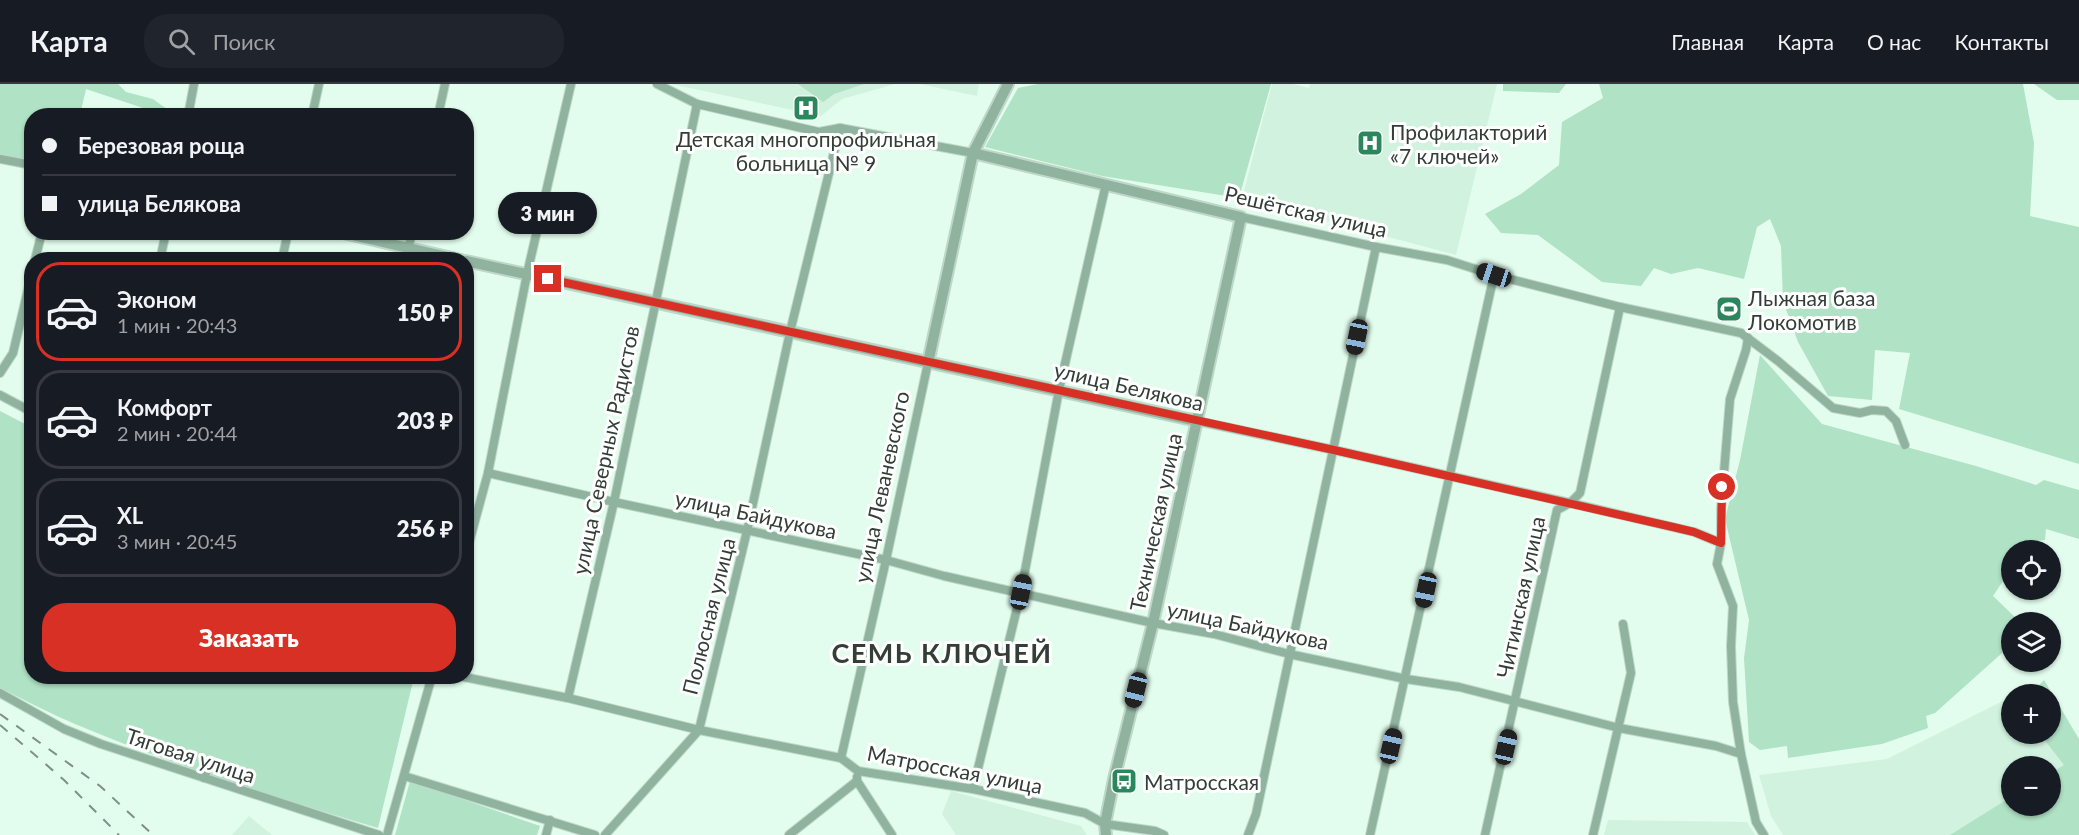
<!DOCTYPE html>
<html lang="ru">
<meta charset="utf-8">
<style>
:root{--surface:#171b24;--page:#20242c;--text:#f1f3f6;--muted:#9ea1a6;--line:#363941;--accent:#d93025}
body{margin:0;font-family:Lato,sans-serif;background:var(--page);color:var(--text);height:100vh;display:flex;flex-direction:column;font-size:22px;white-space:nowrap}
*{box-sizing:border-box;margin:0}
p{font-size:20px;color:var(--muted)}
.icon{flex:none;width:33px;height:33px;fill:none;stroke:currentColor;stroke-width:2;stroke-linecap:round;stroke-linejoin:round}
.map{position:relative;flex:1;overflow:hidden}
.details{position:absolute;left:24px;top:168px;width:450px;height:432px;display:flex;flex-direction:column;background:var(--surface);border-radius:24px;box-shadow:0 2px 4px #0004}
.details>*{flex:none}
.banner{position:absolute;left:24px;top:24px;width:450px;height:132px;border-radius:24px;box-shadow:0 2px 4px #0004;display:grid;align-content:center;height:132px;padding:0 18px;background:var(--surface)}
.fabs{position:absolute;left:2001px;top:456px;display:grid;gap:12px}
.fabs a{display:grid;place-items:center;width:60px;height:60px;border-radius:50%;background:var(--surface);box-shadow:0 2px 4px #0004;font-size:30px}
.end{position:absolute;width:27px;height:27px;margin:-14px;border:8px solid #d93025;background:#fff;box-shadow:0 0 0 3px #fff}
.from{border-radius:50%}
.bubble{position:absolute;height:42px;border-radius:21px;background:var(--surface);box-shadow:0 2px 4px #0004;font-size:20px;font-weight:800;line-height:42px;text-align:center}
.car{position:absolute;width:18px;height:36px;margin:-18px -9px;border-radius:8px;box-shadow:0 0 4px 2px #0007;background:linear-gradient(#222 24%,#8ab4d8 0 40%,#222 0 76%,#8ab4d8 0 86%,#222 0)}
.banner b{display:flex;align-items:center;gap:21px;height:57px;font-size:22px}
.banner b+b{border-top:2px solid var(--line)}
.banner i{width:15px;height:15px;background:var(--text)}
ul{padding:10px 0 0;list-style:none}
li{display:flex;align-items:center;gap:18px;height:99px;margin:0 12px 9px;padding:0 6px;border:3px solid var(--line);border-radius:24px}
li div{flex:1}
li b{display:block;font-size:22px}
li em{font-style:normal;font-weight:800}
li.active{border-color:var(--accent)}
li>.icon{width:54px;height:54px;stroke-width:1.5}
.cta{display:flex;gap:12px;margin-top:auto;padding:12px 18px}
.cta a{flex:1;height:69px;border-radius:24px;background:var(--accent);color:#fff;font-size:24px;font-weight:800;line-height:69px;text-align:center}
header{display:flex;align-items:center;gap:36px;box-sizing:border-box;height:84px;padding:0 30px;background:var(--surface);border-bottom:2px solid var(--line)}
header strong{font-size:28px}
nav{display:flex;gap:33px;margin-inline-start:auto;font-size:21px}
.search{width:420px;height:54px;background:var(--page);display:flex;align-items:center;gap:15px;box-sizing:border-box;padding:0 21px;border-radius:24px;color:var(--muted);font-size:22px}
.map>svg:first-child{display:block}
.built{fill:#d0f2de;fill-rule:evenodd}
.green{fill:#b0e2c5}
.lines{fill:none;stroke-linecap:round;stroke-linejoin:round}
.minor-casing{stroke:#bfd7c9;stroke-width:10}
.tertiary-casing{stroke:#bfd7c9;stroke-width:14}
.minor{stroke:#90b39f;stroke-width:8}
.tertiary{stroke:#90b39f;stroke-width:10}
.rail{stroke:#7e9086;stroke-width:2;stroke-dasharray:10 10;stroke-linecap:butt}
.route{stroke:#d93025;stroke-width:8}
.labels{text-anchor:middle;dominant-baseline:central;stroke-width:6;stroke-linejoin:round;paint-order:stroke}
.poi-label{font-size:21px;fill:#333e38;stroke:#fff;text-anchor:start}
.street-label{font-size:21px;fill:#333e38;stroke:#fff}
.district-label{font-size:27px;font-weight:bold;letter-spacing:1.5px;fill:#333e38;stroke:#fff}
</style>
<header>
<strong>Карта</strong>
<div class="search"><svg class="icon" aria-label="search" viewBox="0 0 24 24"><circle cx="10" cy="10" r="6"/><path d="M15 15l6 6"/></svg>Поиск</div>
<nav><a>Главная</a><a>Карта</a><a>О нас</a><a>Контакты</a></nav>
</header>
<div class="map">
<svg width="2079" height="751" viewBox="0 0 2079 751">
<rect width="100%" height="100%" fill="#e2fded"/>
<g class="built">
<path d="M 671,0 L 895,0 L 842,15 L 821,32 Z"/>
<path d="M 920,0 L 979,0 L 977,12 Z"/>
<path d="M 1272,0 L 1293,0 L 1309,4 L 1310,0 L 1497,0 L 1456,171 L 1242,114 Z"/>
<path d="M 2011,613 L 2012,650 L 2050,650 L 2079,675 L 2079,751 L 1783,751 L 1771,732 L 1759,691 L 1887,675 ZM 2012,682 L 2050,682 L 2050,722 L 2012,722 Z"/>
<path d="M 951,707 L 1081,742 L 1087,751 L 956,751 L 942,730 Z"/>
<path d="M 249,732 L 272,751 L 232,751 Z"/>
<path d="M 1608,736 L 1747,738 L 1755,751 L 1604,751 Z"/>
</g>
<g class="green">
<path d="M 0,0 L 118,0 L 126,8 L 153,15 L 175,31 L 164,31 L 86,5 L 80,31 L 32,32 L 31,79 L 0,71 Z"/>
<path d="M 798,0 L 864,0 L 834,10 L 823,18 Z"/>
<path d="M 1038,0 L 1271,0 L 1239,114 L 1102,92 L 985,63 L 1018,4 Z"/>
<path d="M 1503,0 L 1566,0 L 1559,9 L 1503,7 Z"/>
<path d="M 1599,0 L 2023,0 L 2034,59 L 2030,132 L 2079,143 L 2079,380 L 1899,325 L 1910,269 L 1875,266 L 1872,316 L 1828,312 L 1798,258 L 1783,217 L 1781,162 L 1770,135 L 1757,143 L 1744,195 L 1698,184 L 1671,190 L 1654,184 L 1641,202 L 1602,198 L 1538,151 L 1501,149 L 1485,130 L 1521,110 L 1559,81 L 1562,38 L 1603,14 Z"/>
<path d="M 2034,0 L 2079,0 L 2079,16 L 2057,16 Z"/>
<path d="M 1760,271 L 1822,340 L 1976,382 L 2036,401 L 2044,396 L 2079,406 L 2079,455 L 2046,445 L 2045,456 L 2030,458 L 2024,466 L 2012,466 L 2011,485 L 1993,512 L 2020,538 L 2012,538 L 2011,561 L 1935,629 L 1926,632 L 1928,644 L 1882,660 L 1788,674 L 1787,662 L 1760,666 L 1749,658 L 1744,574 L 1749,536 L 1725,435 L 1740,376 Z"/>
<path d="M 0,327 L 31,343 L 32,592 L 414,593 L 378,744 C 276,714 173,681 75,640 C 49,629 25,616 0,604 Z"/>
<path d="M 2044,596 L 2079,655 L 2079,751 L 1950,751 L 2011,713 L 2012,722 L 2050,722 L 2051,689 L 2064,681 L 2040,650 L 2050,650 L 2050,610 L 2030,610 Z"/>
<path d="M 410,697 L 540,742 L 537,751 L 395,751 Z"/>
</g>
<g class="lines">
<g class="minor-casing">
<g id="minor">
<path d="M 657,0 L 697,20 L 819,48 L 840,44 L 973,69"/>
<path d="M 188,32 L 194,0"/>
<path d="M 312,32 L 319,0"/>
<path d="M 438,32 L 445,0"/>
<path d="M 0,75 L 32,81"/>
<path d="M 1241,133 L 1376,163 L 1447,176 L 1494,191 L 1620,223 L 1741,249 L 1778,277 L 1833,324 L 1860,329 L 1872,326 L 1886,327 L 1896,337 L 1905,361"/>
<path d="M 35,176 L 42,148"/>
<path d="M 160,176 L 166,148"/>
<path d="M 282,176 L 288,148"/>
<path d="M 406,176 L 412,148"/>
<path d="M 0,289 L 13,269 L 32,189"/>
<path d="M 0,311 L 32,328"/>
<path d="M 1197,337 L 1334,366 L 1570,419 L 1694,448 L 1721,459"/>
<path d="M 488,389 L 614,418 L 886,476 L 944,492 L 1153,539 L 1214,550 L 1289,570 L 1406,595 L 1459,603 L 1619,644 L 1716,662 L 1741,670 L 1756,738 L 1764,751"/>
<path d="M 466,470 L 488,389 L 527,190 L 571,0"/>
<path d="M 459,592 L 568,614 L 699,646 L 841,674 L 858,687 L 973,705 L 1085,729 L 1105,740 L 1155,747 L 1164,751"/>
<path d="M 0,609 L 64,645 L 101,660 L 379,751"/>
<path d="M 568,614 L 614,418 L 697,20"/>
<path d="M 1741,670 L 1733,618 L 1731,562 L 1733,522 L 1717,480 L 1721,459 L 1721,425 L 1730,315 L 1746,266 L 1748,254"/>
<path d="M 841,674 L 886,476 L 928,279"/>
<path d="M 404,692 L 595,751"/>
<path d="M 857,693 L 857,697 L 892,751"/>
<path d="M 204,694 L 208,683"/>
<path d="M 973,705 L 1021,508 L 1059,306 L 1106,100"/>
<path d="M 387,751 L 432,592"/>
<path d="M 546,751 L 550,736"/>
<path d="M 605,751 L 699,646 L 747,447 L 790,248 L 840,44"/>
<path d="M 789,751 L 857,697"/>
<path d="M 1248,751 L 1256,730 L 1376,163"/>
<path d="M 1370,751 L 1494,191"/>
<path d="M 1485,751 L 1557,426 L 1570,419 L 1580,409 L 1620,223"/>
<path d="M 1593,751 L 1631,589 L 1623,540"/>
</g>
</g>
<g class="tertiary-casing">
<g id="tertiary">
<path d="M 973,69 L 1241,133 L 1153,539 L 1114,695 L 1105,740 L 1106,751"/>
<path d="M 339,148 L 461,176"/>
<path d="M 466,177 L 1197,337"/>
<path d="M 928,279 L 973,69 L 1008,0"/>
</g>
</g>
<use href="#minor" class="minor"/>
<use href="#tertiary" class="tertiary"/>
<g class="rail">
<path d="M 0,630 L 100,702 L 153,751"/>
<path d="M 0,641 L 64,696 L 119,751"/>
</g>
</g>
<g class="lines">
<path class="route" d="M 548,195 L 1334,366 L 1673,443 L 1694,448 L 1721,459 L 1722,403"/>
</g>
<defs>
<g id="hospital-square" transform="scale(1.35)"><rect x="-9" y="-9" width="18" height="18" rx="4" fill="#2b865d" stroke="#fff"/><path d="M-5-5h3v3.5h4V-5h3V5h-3V1.5h-4V5h-3Z" fill="#fff"/></g>
<g id="stadium-square" transform="scale(1.35)"><rect x="-9" y="-9" width="18" height="18" rx="4" fill="#2b865d" stroke="#fff"/><path d="M0-5a6.5 5 0 1 0 0 10a6.5 5 0 1 0 0-10ZM-3.5-1.8h7v3.6h-7Z" fill="#fff"/></g>
<g id="bus-square" transform="scale(1.35)"><rect x="-9" y="-9" width="18" height="18" rx="4" fill="#2b865d" stroke="#fff"/><path d="M-5-6H5V4H4V6H2V4H-2V6H-4V4H-5ZM-3.5-4V0h7V-4ZM-3.5 1.2v1.5H-2V1.2ZM2 1.2v1.5H3.5V1.2Z" fill="#fff"/></g>
</defs>
<g fill-rule="evenodd">
<use href="#hospital-square" x="806" y="24"/>
<use href="#hospital-square" x="1370" y="59"/>
<use href="#stadium-square" x="1729" y="225"/>
<use href="#bus-square" x="1124" y="697"/>
</g>
<g class="labels">
<g class="poi-label">
<text x="1390" y="47">Профилакторий<tspan x="1390" dy="24">«7 ключей»</tspan></text>
<text x="806" y="54" text-anchor="middle">Детская многопрофильная<tspan x="806" dy="24">больница № 9</tspan></text>
<text x="1748" y="213">Лыжная база<tspan x="1748" dy="24">Локомотив</tspan></text>
<text x="1144" y="697">Матросская</text>
</g>
<g class="street-label">
<text transform="translate(1306 127) rotate(13)">Решётская улица</text>
<text transform="translate(1129 302) rotate(13)">улица Белякова</text>
<text transform="translate(605 366) rotate(-78)">улица Северных Радистов</text>
<text transform="translate(881 403) rotate(-78)">улица Леваневского</text>
<text transform="translate(756 430) rotate(12)">улица Байдукова</text>
<text transform="translate(1155 438) rotate(-78)">Техническая улица</text>
<text transform="translate(1520 513) rotate(-78)">Читинская улица</text>
<text transform="translate(708 532) rotate(-76)">Полюсная улица</text>
<text transform="translate(1248 541) rotate(12)">улица Байдукова</text>
<text transform="translate(191 671) rotate(18)">Тяговая улица</text>
<text transform="translate(955 685) rotate(11)">Матросская улица</text>
</g>
<g class="district-label">
<text x="942" y="568">СЕМЬ КЛЮЧЕЙ</text>
</g>
</g>
</svg>
<div class="fabs">
<a><svg class="icon" aria-label="locate" viewBox="0 0 24 24"><circle cx="12" cy="12" r="6"/><path d="M12 2v4M12 18v4M2 12h4M18 12h4"/></svg></a>
<a><svg class="icon" aria-label="layers" viewBox="0 0 24 24"><path d="M12 4l9 5-9 5-9-5zM3 14l9 5 9-5"/></svg></a>
<a>+</a>
<a>−</a>
</div>
<i class="end from" style="left:1722px;top:403px"></i>
<i class="end" style="left:548px;top:195px"></i>
<div class="bubble" style="left:498px;top:108px;width:99px">3 мин</div>
<i class="car" style="left:1494px;top:191px;rotate:288deg"></i>
<i class="car" style="left:1357px;top:253px;rotate:192deg"></i>
<i class="car" style="left:1426px;top:506px;rotate:192deg"></i>
<i class="car" style="left:1021px;top:508px;rotate:11deg"></i>
<i class="car" style="left:1136px;top:606px;rotate:194deg"></i>
<i class="car" style="left:1391px;top:662px;rotate:13deg"></i>
<i class="car" style="left:1506px;top:663px;rotate:13deg"></i>
<div class="banner">
<b><i class="from"></i>Березовая роща</b>
<b><i></i>улица Белякова</b>
</div>
<section class="details">
<ul>
<li class="active"><svg class="icon" aria-label="car" viewBox="0 0 24 24"><path d="M5 17H2v-5l4-1 3-4h7l3 4 3 1v5h-3M9 17h6M6 11h13"/><circle cx="7" cy="17" r="2"/><circle cx="17" cy="17" r="2"/></svg><div><b>Эконом</b><p>1 мин · 20:43</p></div><em>150 ₽</em></li>
<li><svg class="icon" aria-label="car" viewBox="0 0 24 24"><path d="M5 17H2v-5l4-1 3-4h7l3 4 3 1v5h-3M9 17h6M6 11h13"/><circle cx="7" cy="17" r="2"/><circle cx="17" cy="17" r="2"/></svg><div><b>Комфорт</b><p>2 мин · 20:44</p></div><em>203 ₽</em></li>
<li><svg class="icon" aria-label="car" viewBox="0 0 24 24"><path d="M5 17H2v-5l4-1 3-4h7l3 4 3 1v5h-3M9 17h6M6 11h13"/><circle cx="7" cy="17" r="2"/><circle cx="17" cy="17" r="2"/></svg><div><b>XL</b><p>3 мин · 20:45</p></div><em>256 ₽</em></li>
</ul>
<div class="cta"><a>Заказать</a></div>
</section>
</div>
